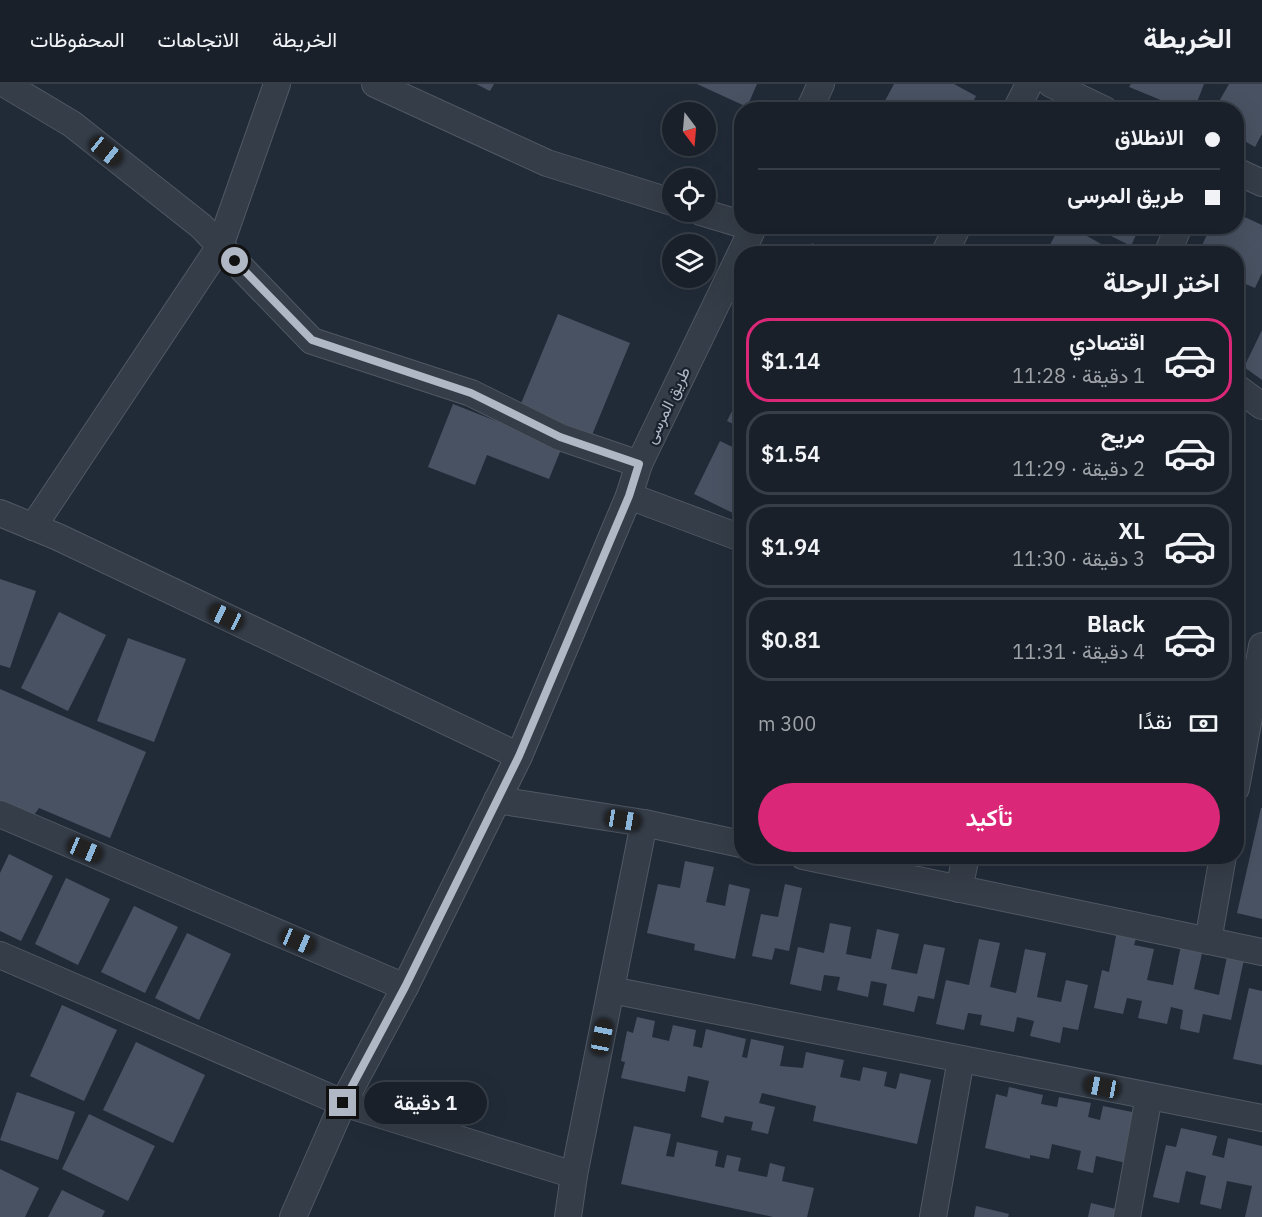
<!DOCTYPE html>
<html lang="ar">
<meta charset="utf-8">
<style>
:root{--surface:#19202a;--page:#222832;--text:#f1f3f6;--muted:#9fa3a8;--line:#373e47;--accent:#db2777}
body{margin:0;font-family:"IBM Plex Sans",Vazirmatn,sans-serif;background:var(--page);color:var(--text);direction:rtl;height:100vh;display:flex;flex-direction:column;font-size:22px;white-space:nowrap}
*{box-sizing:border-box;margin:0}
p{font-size:20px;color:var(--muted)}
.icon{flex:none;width:33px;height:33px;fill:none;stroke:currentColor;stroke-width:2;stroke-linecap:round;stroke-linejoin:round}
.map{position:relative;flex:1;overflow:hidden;direction:ltr}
.side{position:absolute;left:734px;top:162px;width:510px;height:618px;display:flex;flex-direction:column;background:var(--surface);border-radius:24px;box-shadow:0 6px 24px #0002,0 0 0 2px var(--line);direction:rtl}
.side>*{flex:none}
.top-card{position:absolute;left:734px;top:18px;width:510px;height:132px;border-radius:24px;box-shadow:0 6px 24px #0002,0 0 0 2px var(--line);direction:rtl;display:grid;align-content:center;height:132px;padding:0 24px;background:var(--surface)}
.needle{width:39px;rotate:164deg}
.buttons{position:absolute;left:662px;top:18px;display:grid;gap:12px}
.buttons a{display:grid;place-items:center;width:54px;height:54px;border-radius:50%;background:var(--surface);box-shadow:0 6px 24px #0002,0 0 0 2px var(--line);font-size:30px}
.end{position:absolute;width:27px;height:27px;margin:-14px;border:8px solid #b0b8c5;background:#111;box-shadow:0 0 0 3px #111}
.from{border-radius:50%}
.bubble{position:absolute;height:42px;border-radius:21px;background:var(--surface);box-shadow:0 6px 24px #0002,0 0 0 2px var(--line);font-size:20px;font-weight:600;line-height:42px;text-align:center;direction:rtl}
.car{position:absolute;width:18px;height:36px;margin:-18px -9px;border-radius:8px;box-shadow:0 0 4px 2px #0007;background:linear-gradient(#222 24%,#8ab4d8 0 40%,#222 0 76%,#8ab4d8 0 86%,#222 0)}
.top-card b{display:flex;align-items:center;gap:21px;height:57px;font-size:22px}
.top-card b+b{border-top:2px solid var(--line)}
.top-card i{width:15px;height:15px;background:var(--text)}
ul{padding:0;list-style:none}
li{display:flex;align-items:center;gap:18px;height:84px;margin:0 12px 9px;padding:0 12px;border:3px solid var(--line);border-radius:24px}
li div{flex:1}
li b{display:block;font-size:22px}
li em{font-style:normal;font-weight:600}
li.active{border-color:var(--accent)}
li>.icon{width:54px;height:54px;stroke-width:1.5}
h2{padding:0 24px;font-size:27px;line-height:72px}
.pay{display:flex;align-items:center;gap:15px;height:66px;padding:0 24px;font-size:22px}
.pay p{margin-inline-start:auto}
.cta{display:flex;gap:12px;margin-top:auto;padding:12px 24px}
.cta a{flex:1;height:69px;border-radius:36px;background:var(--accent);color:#fff;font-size:24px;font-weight:600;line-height:69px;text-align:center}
header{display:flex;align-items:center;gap:36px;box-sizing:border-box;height:84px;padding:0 30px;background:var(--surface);border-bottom:2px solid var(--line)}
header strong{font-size:28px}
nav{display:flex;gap:33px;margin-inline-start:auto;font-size:21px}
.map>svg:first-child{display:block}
.building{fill:#485262}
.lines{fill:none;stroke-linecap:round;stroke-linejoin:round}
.minor-casing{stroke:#505863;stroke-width:28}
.minor{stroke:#353d48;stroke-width:26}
.route{stroke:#b0b8c5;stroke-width:8}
.labels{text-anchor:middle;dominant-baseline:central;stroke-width:4.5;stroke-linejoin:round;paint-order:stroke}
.street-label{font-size:16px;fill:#b0b8c5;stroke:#1a222d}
</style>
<header>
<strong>الخريطة</strong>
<nav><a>الخريطة</a><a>الاتجاهات</a><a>المحفوظات</a></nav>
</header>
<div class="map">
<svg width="1262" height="1133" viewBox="0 0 1262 1133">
<rect width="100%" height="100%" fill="#212b38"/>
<g class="building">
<path d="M 476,0 L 494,0 L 490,7 Z"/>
<path d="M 697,0 L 757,0 L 747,23 Z"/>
<path d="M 894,0 L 954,0 L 976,12 L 969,26 L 880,26 Z"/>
<path d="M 1131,0 L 1204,0 L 1194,26 L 1185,26 L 1129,3 Z"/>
<path d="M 1229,0 L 1262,0 L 1262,50 L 1255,63 L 1236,52 L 1236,26 L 1214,26 Z"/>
<path d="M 1236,129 L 1262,141 L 1262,189 L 1255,204 L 1236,196 L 1236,170 L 1198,170 L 1211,142 L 1236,142 Z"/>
<path d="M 1060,142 L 1069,142 L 1112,166 L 1109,170 L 1045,170 Z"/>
<path d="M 1091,142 L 1140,142 L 1131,162 Z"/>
<path d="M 812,159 L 834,170 L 806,170 Z"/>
<path d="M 1236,223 L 1245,227 L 1236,245 Z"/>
<path d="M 558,230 L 630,259 L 592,351 L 520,322 Z"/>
<path d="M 1262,246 L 1262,296 L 1244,283 Z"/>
<path d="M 741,309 L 741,344 L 727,337 Z"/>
<path d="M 453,320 L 562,363 L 549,395 L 487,371 L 475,401 L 428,383 Z"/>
<path d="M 720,357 L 741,367 L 741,433 L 694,410 Z"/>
<path d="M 0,495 L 36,507 L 10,584 L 0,581 Z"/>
<path d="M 59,528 L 106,551 L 68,627 L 21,604 Z"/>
<path d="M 128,554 L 186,575 L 154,658 L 97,637 Z"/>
<path d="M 0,605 L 146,668 L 110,754 L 39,724 L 34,731 L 0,717 Z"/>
<path d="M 1261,724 L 1262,724 L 1262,835 L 1237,829 Z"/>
<path d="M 9,770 L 53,792 L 21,857 L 0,847 L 0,789 Z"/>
<path d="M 685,777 L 714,783 L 706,818 L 725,822 L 729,800 L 750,805 L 735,875 L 694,866 L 695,860 L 647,849 L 658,800 L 680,804 Z"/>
<path d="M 66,794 L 110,815 L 78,881 L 35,860 Z"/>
<path d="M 785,800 L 802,804 L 789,867 L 775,864 L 772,876 L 752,872 L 761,830 L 778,833 Z"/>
<path d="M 134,822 L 178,843 L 145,909 L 101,888 Z"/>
<path d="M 830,839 L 851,843 L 846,870 L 871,875 L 877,845 L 899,850 L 891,885 L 917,890 L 924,860 L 945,864 L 934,915 L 918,912 L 914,928 L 883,921 L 887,900 L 871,897 L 868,913 L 837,906 L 840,893 L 824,891 L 821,907 L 790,900 L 798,863 L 824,869 Z"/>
<path d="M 1117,847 L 1137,851 L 1134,861 L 1154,865 L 1147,896 L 1173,901 L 1181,861 L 1203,865 L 1194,905 L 1219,911 L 1228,868 L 1245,871 L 1231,936 L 1203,930 L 1199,949 L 1180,945 L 1183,926 L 1171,923 L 1167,940 L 1138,934 L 1142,917 L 1127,914 L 1123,930 L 1094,924 L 1102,886 L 1109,888 Z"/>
<path d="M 187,849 L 231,870 L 199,936 L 155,914 Z"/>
<path d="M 979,855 L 1000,859 L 990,903 L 1016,909 L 1025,865 L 1046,869 L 1037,913 L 1061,918 L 1066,896 L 1088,901 L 1078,946 L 1063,943 L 1060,959 L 1030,952 L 1034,937 L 1017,933 L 1014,948 L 980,941 L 982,931 L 968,929 L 964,946 L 936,940 L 946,896 L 969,901 Z"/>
<path d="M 1249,904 L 1262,907 L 1262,981 L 1233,975 Z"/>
<path d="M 62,921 L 117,946 L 84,1017 L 30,992 Z"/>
<path d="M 637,933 L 655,937 L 652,953 L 669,957 L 673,941 L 696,946 L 693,962 L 702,964 L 706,945 L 746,955 L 742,973 L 747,974 L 751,955 L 784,962 L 780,982 L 803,984 L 806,968 L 844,976 L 840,993 L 860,997 L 863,983 L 887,988 L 884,1002 L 896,1005 L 900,989 L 931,996 L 917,1060 L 813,1037 L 816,1022 L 762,1009 L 759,1019 L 775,1023 L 768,1050 L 751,1046 L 753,1038 L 725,1032 L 723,1039 L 701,1033 L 709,997 L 688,992 L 685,1008 L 621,994 L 625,978 L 621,977 L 627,947 L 633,949 Z"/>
<path d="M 136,958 L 205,991 L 173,1059 L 103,1026 Z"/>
<path d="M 1009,1003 L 1043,1011 L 1041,1020 L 1057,1023 L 1059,1013 L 1091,1019 L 1088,1033 L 1100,1036 L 1103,1022 L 1137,1029 L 1126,1079 L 1096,1072 L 1093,1089 L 1077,1085 L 1081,1067 L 1052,1060 L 1049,1075 L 1030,1071 L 1030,1075 L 985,1064 L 996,1010 L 1007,1013 Z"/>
<path d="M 17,1008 L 75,1028 L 58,1076 L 0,1056 Z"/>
<path d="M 89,1030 L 155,1062 L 128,1117 L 62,1085 Z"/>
<path d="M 634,1042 L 671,1050 L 666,1072 L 674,1073 L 677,1058 L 718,1067 L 715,1082 L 724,1084 L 727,1071 L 741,1074 L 738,1087 L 767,1093 L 770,1079 L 785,1083 L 782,1097 L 814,1104 L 807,1133 L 773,1133 L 621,1100 Z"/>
<path d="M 1181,1044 L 1217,1052 L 1212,1071 L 1224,1074 L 1228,1054 L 1262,1062 L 1262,1133 L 1245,1133 L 1252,1102 L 1227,1097 L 1221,1125 L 1200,1120 L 1206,1092 L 1186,1087 L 1179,1119 L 1153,1113 L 1166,1061 L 1176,1063 Z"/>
<path d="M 0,1085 L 39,1104 L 25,1133 L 0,1133 Z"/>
<path d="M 62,1106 L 105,1127 L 102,1133 L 48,1133 Z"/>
<path d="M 1091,1119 L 1120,1126 L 1118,1133 L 1088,1133 Z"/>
<path d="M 976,1122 L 1009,1130 L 1008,1133 L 974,1133 Z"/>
</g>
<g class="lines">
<g class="minor-casing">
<g id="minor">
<path d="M 5,0 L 72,40 L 201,142 L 312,257 L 471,309 L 560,353 L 639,380"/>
<path d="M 375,0 L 547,79 L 672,118"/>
<path d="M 1051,0 L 1105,26"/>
<path d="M 809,26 L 821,0"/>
<path d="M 1016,26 L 1029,0"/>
<path d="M 1236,87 L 1262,99"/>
<path d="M 701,128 L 741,140"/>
<path d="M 944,170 L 958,142"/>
<path d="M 1167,170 L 1179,142"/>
<path d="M 1236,303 L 1262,322"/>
<path d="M 629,412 L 741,454"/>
<path d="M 0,429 L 58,453 L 519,672"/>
<path d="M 33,443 L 220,162 L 277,0"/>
<path d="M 1236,704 L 1262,562"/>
<path d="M 497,716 L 644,739 L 741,760"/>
<path d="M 0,730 L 405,903"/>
<path d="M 803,772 L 1262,868"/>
<path d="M 959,805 L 966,772"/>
<path d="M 1208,857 L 1223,772"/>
<path d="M 0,871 L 343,1019 L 574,1091"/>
<path d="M 611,906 L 1262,1034"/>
<path d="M 293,1133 L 343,1019 L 405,903 L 519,672 L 629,412 L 639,380 L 754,142"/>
<path d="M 568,1133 L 574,1091 L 644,739"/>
<path d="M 933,1133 L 961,975"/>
<path d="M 1127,1133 L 1149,1012"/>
</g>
</g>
<use href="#minor" class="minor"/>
</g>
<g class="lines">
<path class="route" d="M 235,177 L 312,256 L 471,309 L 560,353 L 639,380 L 629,412 L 519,672 L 405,903 L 343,1019"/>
</g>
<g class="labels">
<g class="street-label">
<text transform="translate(667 321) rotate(-64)">طريق المرسى</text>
</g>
</g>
</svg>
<div class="buttons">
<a><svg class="needle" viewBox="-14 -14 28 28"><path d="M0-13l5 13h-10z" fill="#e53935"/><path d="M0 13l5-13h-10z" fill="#9fa3a8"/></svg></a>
<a><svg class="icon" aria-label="locate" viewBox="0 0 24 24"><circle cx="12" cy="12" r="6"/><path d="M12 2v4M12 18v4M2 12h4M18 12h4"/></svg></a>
<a><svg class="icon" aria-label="layers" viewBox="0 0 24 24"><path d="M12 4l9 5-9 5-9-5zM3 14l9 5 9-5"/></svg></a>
</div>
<i class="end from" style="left:235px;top:177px"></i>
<i class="end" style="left:343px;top:1019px"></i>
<div class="bubble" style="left:364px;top:998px;width:123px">1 دقيقة</div>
<i class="car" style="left:106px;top:67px;rotate:129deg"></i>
<i class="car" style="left:226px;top:533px;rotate:295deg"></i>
<i class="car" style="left:623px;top:736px;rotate:99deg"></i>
<i class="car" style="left:85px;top:766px;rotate:113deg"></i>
<i class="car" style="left:298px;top:857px;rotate:113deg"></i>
<i class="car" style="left:602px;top:953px;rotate:11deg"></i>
<i class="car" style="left:1102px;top:1003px;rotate:281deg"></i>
<div class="top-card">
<b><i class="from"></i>الانطلاق</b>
<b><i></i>طريق المرسى</b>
</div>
<section class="side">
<h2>اختر الرحلة</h2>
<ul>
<li class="active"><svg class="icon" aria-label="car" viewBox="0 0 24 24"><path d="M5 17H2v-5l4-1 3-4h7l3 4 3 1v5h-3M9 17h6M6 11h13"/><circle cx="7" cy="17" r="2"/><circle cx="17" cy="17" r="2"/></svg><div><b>اقتصادي</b><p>1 دقيقة · 11:28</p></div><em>$1.14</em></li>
<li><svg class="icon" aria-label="car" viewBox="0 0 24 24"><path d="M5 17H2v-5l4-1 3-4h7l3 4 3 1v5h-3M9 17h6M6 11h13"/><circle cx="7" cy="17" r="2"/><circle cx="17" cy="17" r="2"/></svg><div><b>مريح</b><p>2 دقيقة · 11:29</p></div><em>$1.54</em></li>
<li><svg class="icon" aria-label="car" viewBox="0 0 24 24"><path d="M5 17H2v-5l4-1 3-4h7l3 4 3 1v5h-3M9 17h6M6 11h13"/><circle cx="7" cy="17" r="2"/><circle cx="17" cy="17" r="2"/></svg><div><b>XL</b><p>3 دقيقة · 11:30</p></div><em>$1.94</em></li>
<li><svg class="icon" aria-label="car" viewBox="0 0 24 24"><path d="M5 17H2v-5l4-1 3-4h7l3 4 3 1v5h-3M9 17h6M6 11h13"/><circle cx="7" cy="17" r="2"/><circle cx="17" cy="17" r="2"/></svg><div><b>Black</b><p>4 دقيقة · 11:31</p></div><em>$0.81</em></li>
</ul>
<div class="pay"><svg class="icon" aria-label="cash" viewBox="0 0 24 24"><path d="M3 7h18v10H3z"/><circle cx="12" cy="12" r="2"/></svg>نقدًا<p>300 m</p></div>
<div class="cta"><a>تأكيد</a></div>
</section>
</div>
